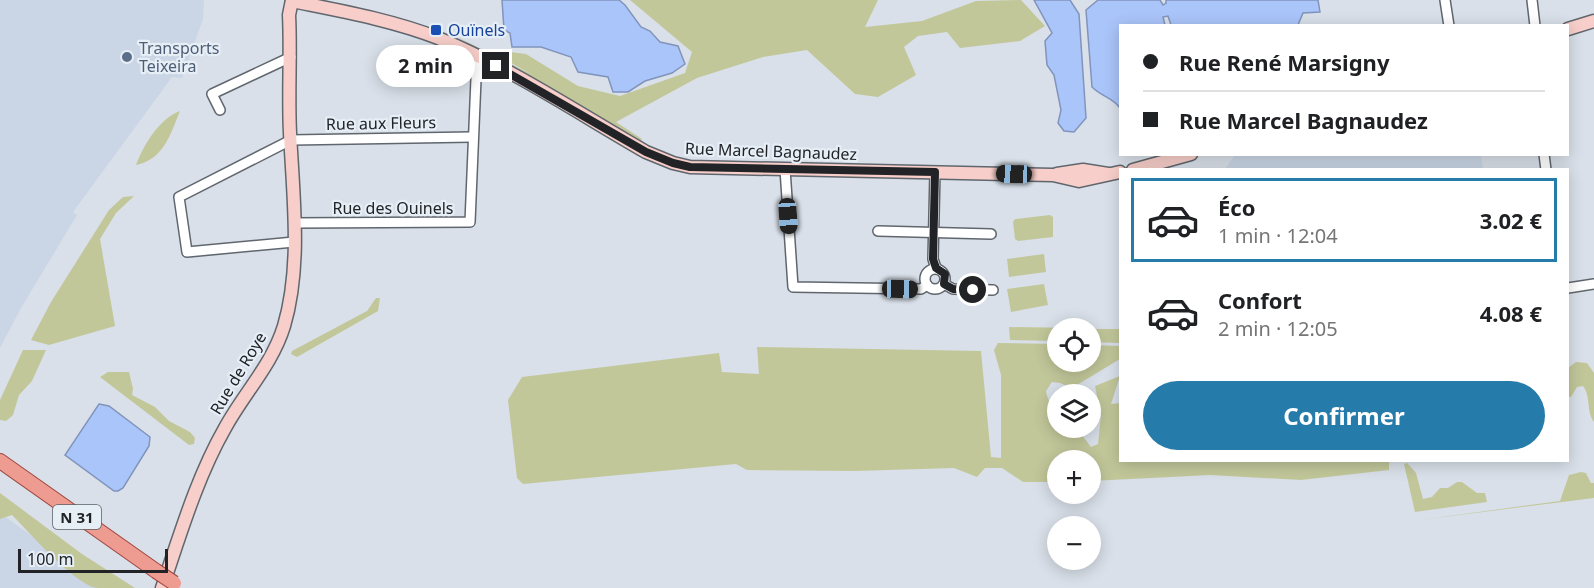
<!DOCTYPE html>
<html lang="fr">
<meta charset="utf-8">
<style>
:root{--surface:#fff;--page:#f2f2f2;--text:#202124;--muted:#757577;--line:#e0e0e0;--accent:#257baa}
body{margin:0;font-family:"Noto Sans",sans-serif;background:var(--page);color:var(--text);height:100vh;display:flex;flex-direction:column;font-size:22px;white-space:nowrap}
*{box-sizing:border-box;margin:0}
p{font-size:20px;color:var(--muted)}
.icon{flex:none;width:33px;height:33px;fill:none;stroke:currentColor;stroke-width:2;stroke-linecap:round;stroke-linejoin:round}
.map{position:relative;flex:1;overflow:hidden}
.panel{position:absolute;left:1119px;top:168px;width:450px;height:294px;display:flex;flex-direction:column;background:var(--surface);border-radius:0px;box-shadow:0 3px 15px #0003}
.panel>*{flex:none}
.guide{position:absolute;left:1119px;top:24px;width:450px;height:132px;border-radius:0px;box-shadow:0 3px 15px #0003;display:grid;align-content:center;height:132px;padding:0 24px;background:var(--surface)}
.buttons{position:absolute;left:1047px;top:318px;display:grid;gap:12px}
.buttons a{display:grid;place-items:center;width:54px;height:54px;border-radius:50%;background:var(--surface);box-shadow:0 3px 15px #0003;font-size:30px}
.scale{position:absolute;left:18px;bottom:15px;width:150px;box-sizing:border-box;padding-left:6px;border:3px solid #212327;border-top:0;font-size:16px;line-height:21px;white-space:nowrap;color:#212327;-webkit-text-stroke:4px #e6eef6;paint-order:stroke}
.end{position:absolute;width:27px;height:27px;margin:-14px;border:8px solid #212327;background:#fff;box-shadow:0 0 0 3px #fff}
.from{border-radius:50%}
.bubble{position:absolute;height:42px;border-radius:21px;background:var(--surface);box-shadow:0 3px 15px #0003;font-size:20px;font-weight:700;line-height:42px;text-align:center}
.car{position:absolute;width:18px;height:36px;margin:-18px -9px;border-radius:8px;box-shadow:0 0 4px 2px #0007;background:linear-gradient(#222 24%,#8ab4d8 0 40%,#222 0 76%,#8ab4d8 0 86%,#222 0)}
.guide b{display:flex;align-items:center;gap:21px;height:57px;font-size:22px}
.guide b+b{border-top:2px solid var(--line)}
.guide i{width:15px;height:15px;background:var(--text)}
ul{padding:10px 0 0;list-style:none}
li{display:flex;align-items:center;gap:18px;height:84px;margin:0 12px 9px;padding:0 12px;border:3px solid transparent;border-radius:0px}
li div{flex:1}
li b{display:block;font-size:22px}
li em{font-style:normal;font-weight:700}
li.on{border-color:var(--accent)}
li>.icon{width:54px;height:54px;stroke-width:1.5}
.button{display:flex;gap:12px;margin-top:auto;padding:12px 24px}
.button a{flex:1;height:69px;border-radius:36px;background:var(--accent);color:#fff;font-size:24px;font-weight:700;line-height:69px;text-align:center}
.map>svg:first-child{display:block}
.built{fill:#cad6e5}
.green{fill:#c2c79a}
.water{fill:#aac5fa;stroke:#8194bb;stroke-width:1.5}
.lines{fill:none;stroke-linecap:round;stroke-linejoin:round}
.street-casing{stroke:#60666e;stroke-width:12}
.secondary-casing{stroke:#60666e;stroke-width:15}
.primary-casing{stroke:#9f473e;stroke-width:16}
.street{stroke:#fff;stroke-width:9}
.secondary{stroke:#f7cec9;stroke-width:12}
.primary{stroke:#ee9c92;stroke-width:14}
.primary-bridge-casing{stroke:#9f473e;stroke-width:16;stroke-linecap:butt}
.primary-bridge{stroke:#ee9c92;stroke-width:14}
.route{stroke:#212327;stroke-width:8}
.transit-dot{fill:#1a4fb4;stroke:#e6eef6;stroke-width:2}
.service-dot{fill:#5c6f8a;stroke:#e6eef6;stroke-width:2}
.labels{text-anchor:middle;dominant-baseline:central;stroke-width:4.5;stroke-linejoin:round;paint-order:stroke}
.shield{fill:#e6eef6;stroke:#5c6065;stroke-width:1.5}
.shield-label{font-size:15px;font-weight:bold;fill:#212327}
.transit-label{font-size:16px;fill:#164399;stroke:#e6eef6;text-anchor:start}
.service-label{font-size:16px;fill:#4e5e75;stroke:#e6eef6;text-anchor:start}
.street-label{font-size:16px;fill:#212327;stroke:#e6eef6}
</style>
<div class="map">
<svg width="1594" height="588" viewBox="0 0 1594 588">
<rect width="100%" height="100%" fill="#d9e0e9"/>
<g class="built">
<path d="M 0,0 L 204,0 L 203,19 L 182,78 L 172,77 L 73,212 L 77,215 L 21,308 L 0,348 Z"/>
<path d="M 1239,155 L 1481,155 L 1483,169 L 1225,169 L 1234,156 Z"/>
<path d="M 0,513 L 84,574 L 107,588 L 0,588 Z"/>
</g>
<g class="green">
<path d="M 630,0 L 878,0 L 865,27 L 922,21 L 976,1 L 1021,0 L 1045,26 L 1020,41 L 960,48 L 947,32 L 918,36 L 904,47 L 916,75 L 878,97 L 855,94 L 807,50 L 763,57 L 697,78 L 616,122 L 642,139 L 640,142 L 457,37 L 533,75 L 486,49 L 526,54 L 578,86 L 620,96 L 685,73 L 692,52 Z"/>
<path d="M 180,111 C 170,135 164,159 136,165 C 144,144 160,118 180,111 Z"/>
<path d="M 134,196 L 116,213 L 100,239 L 115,326 L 49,345 L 31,340 L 51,302 L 109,210 L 123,197 Z"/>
<path d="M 1050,215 L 1053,217 L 1053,237 L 1018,241 L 1015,239 L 1013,222 L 1015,219 Z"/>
<path d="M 1044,254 L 1046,272 L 1009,277 L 1007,259 Z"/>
<path d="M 1044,284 L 1048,305 L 1011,312 L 1007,289 Z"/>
<path d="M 376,298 L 380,298 L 378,311 L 297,357 L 291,354 L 292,351 L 367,311 Z"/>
<path d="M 1009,327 L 1077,328 L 1058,328 L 1057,341 L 1010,340 Z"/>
<path d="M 1091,329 L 1120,329 L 1120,343 L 1091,342 Z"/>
<path d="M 998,343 L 1057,344 L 1058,362 L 1090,362 L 1091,345 L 1120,346 L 1120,359 L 1072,388 L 1060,383 L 1052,382 L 1046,391 C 1049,408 1058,407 1058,428 C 1080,428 1078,430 1091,447 L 1098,444 L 1101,416 L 1095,386 L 1120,376 L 1111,404 L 1120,403 L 1120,460 L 1389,460 L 1389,470 L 1301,480 L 1210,475 L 1091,481 L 1090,460 L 1058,460 L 1057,482 L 1023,482 L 1002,468 L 985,468 L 977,477 L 954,468 L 855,471 L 747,470 L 736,464 L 523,484 L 517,478 L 508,400 L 522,377 L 719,353 L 722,372 L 759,374 L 757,347 L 981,351 L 991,457 L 1001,458 L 1001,375 L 994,350 Z"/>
<path d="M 23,350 L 46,350 L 32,381 L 19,395 L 13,415 L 6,421 L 0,420 L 0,400 Z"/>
<path d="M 1576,362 L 1587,363 L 1594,373 L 1594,422 C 1586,411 1591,396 1583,386 L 1577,387 L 1571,397 L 1568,397 L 1568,368 Z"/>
<path d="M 108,372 L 129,372 L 133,389 L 132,395 L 155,407 L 169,421 L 190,432 L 195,438 L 194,444 L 189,445 L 100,377 Z"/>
<path d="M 1407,463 L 1416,473 L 1423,499 L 1432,497 L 1440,488 L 1448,488 L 1457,482 L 1462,482 L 1477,493 L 1485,493 L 1487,502 L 1415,512 L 1404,464 Z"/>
<path d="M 1581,472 L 1586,473 L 1591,483 L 1594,483 L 1594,498 L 1419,520 L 1560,501 L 1569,475 Z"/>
<path d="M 0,493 L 82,554 L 135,588 C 123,588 109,588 97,588 C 74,584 30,533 12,515 L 0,519 Z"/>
</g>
<g class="water">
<path d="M 502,0 L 619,0 L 625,5 L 641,27 L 650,31 L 660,42 L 678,46 L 685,64 L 672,73 L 645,81 L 628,92 L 613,92 L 608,77 L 578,72 L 571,57 L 541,47 L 512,47 L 510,33 L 504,30 Z"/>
<path d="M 1034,0 L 1070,0 L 1079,14 L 1086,118 L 1074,132 L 1064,131 L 1058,123 L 1061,110 L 1054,75 L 1047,65 L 1045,41 L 1052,33 Z"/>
<path d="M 1098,0 L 1160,0 L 1163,5 L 1166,3 L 1166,0 L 1318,0 L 1320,12 L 1303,13 L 1298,25 L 1171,25 L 1168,16 L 1163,17 L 1165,25 L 1120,26 L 1120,108 C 1112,97 1102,97 1092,87 L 1086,10 Z"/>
<path d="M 99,404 L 109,406 L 150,437 L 149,446 L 123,488 L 118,491 L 114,491 L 65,455 Z"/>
</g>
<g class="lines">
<g class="street-casing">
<g id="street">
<path d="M 1445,0 L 1449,26"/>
<path d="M 1532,0 L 1535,26"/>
<path d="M 220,110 L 212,94 L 291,57"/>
<path d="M 1544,154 L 1546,170"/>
<path d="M 785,169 L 793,287 L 921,289 L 927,285"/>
<path d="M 935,172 L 933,259 L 936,268"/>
<path d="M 294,223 L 470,222 L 476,79 L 477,65 L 482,58"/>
<path d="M 878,231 L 991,234"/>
<path d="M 294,242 L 187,252 L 179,197 L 291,140 L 472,137"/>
<circle cx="935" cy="279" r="10"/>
<path d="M 944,284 L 953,289 L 993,290"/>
<path d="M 1568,288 L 1594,284"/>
</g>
</g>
<g class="secondary-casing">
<g id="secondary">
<path d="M 292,1 C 341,11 392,20 438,38 C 511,68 578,113 646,152 L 673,163 L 690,167 L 1053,175 L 1079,181 L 1120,172"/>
<path d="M 1568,29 L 1594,21"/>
<path d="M 1133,170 L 1191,154"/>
<path d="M 1057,174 L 1083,170 L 1108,174"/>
<path d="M 162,588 C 180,535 197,477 225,428 C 244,393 272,365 284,326 C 302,265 293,196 290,133 C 288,93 291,54 289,15 L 292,0"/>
</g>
</g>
<g class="primary-casing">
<path id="primary" d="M 0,461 L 156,571"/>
</g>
<use href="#street" class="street"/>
<use href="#secondary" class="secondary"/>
<use href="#primary" class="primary"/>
<g class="primary-bridge-casing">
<path id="primary-bridge" d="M 156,571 L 174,583"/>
</g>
<use href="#primary-bridge" class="primary-bridge"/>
</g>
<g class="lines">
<path class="route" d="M 496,66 L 646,152 L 673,163 L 690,167 L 935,172 L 933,259 L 936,268 L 945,274 L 944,284 L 953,289 L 973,290"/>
</g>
<rect class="transit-dot" x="430" y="24" width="12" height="12" rx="3"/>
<circle class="service-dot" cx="127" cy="57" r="6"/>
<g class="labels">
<rect class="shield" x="53" y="505" width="48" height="24" rx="4.5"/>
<g class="shield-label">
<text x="77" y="517">N 31</text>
</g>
<g class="transit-label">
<text x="448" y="30">Ouïnels</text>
</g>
<g class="service-label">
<text x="139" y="48">Transports<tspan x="139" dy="18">Teixeira</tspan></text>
</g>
<g class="street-label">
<text transform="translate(381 123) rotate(-1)">Rue aux Fleurs</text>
<text transform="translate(771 151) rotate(2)">Rue Marcel Bagnaudez</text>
<text x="393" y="208">Rue des Ouinels</text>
<text transform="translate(238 373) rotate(-59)">Rue de Roye</text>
</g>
</g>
</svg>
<div class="buttons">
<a><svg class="icon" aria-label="locate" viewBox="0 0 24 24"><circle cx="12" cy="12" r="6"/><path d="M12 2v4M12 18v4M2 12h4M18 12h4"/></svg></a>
<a><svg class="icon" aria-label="layers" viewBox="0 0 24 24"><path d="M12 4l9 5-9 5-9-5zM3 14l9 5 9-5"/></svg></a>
<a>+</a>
<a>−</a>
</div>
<div class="scale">100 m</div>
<i class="end from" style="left:973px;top:290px"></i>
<i class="end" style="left:496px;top:66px"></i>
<div class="bubble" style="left:376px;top:45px;width:99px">2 min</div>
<i class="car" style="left:1014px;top:174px;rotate:272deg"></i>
<i class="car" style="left:788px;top:216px;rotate:176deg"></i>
<i class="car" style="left:900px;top:289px;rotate:91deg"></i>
<div class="guide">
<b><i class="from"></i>Rue René Marsigny</b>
<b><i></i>Rue Marcel Bagnaudez</b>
</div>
<section class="panel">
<ul>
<li class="on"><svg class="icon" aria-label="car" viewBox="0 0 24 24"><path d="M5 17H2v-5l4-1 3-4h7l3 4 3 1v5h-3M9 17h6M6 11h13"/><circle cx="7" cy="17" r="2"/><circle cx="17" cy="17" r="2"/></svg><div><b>Éco</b><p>1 min · 12:04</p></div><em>3.02 €</em></li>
<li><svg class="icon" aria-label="car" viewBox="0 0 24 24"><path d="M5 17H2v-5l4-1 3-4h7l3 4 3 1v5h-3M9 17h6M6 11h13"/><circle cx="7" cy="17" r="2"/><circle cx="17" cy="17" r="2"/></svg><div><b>Confort</b><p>2 min · 12:05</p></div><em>4.08 €</em></li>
</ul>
<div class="button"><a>Confirmer</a></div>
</section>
</div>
